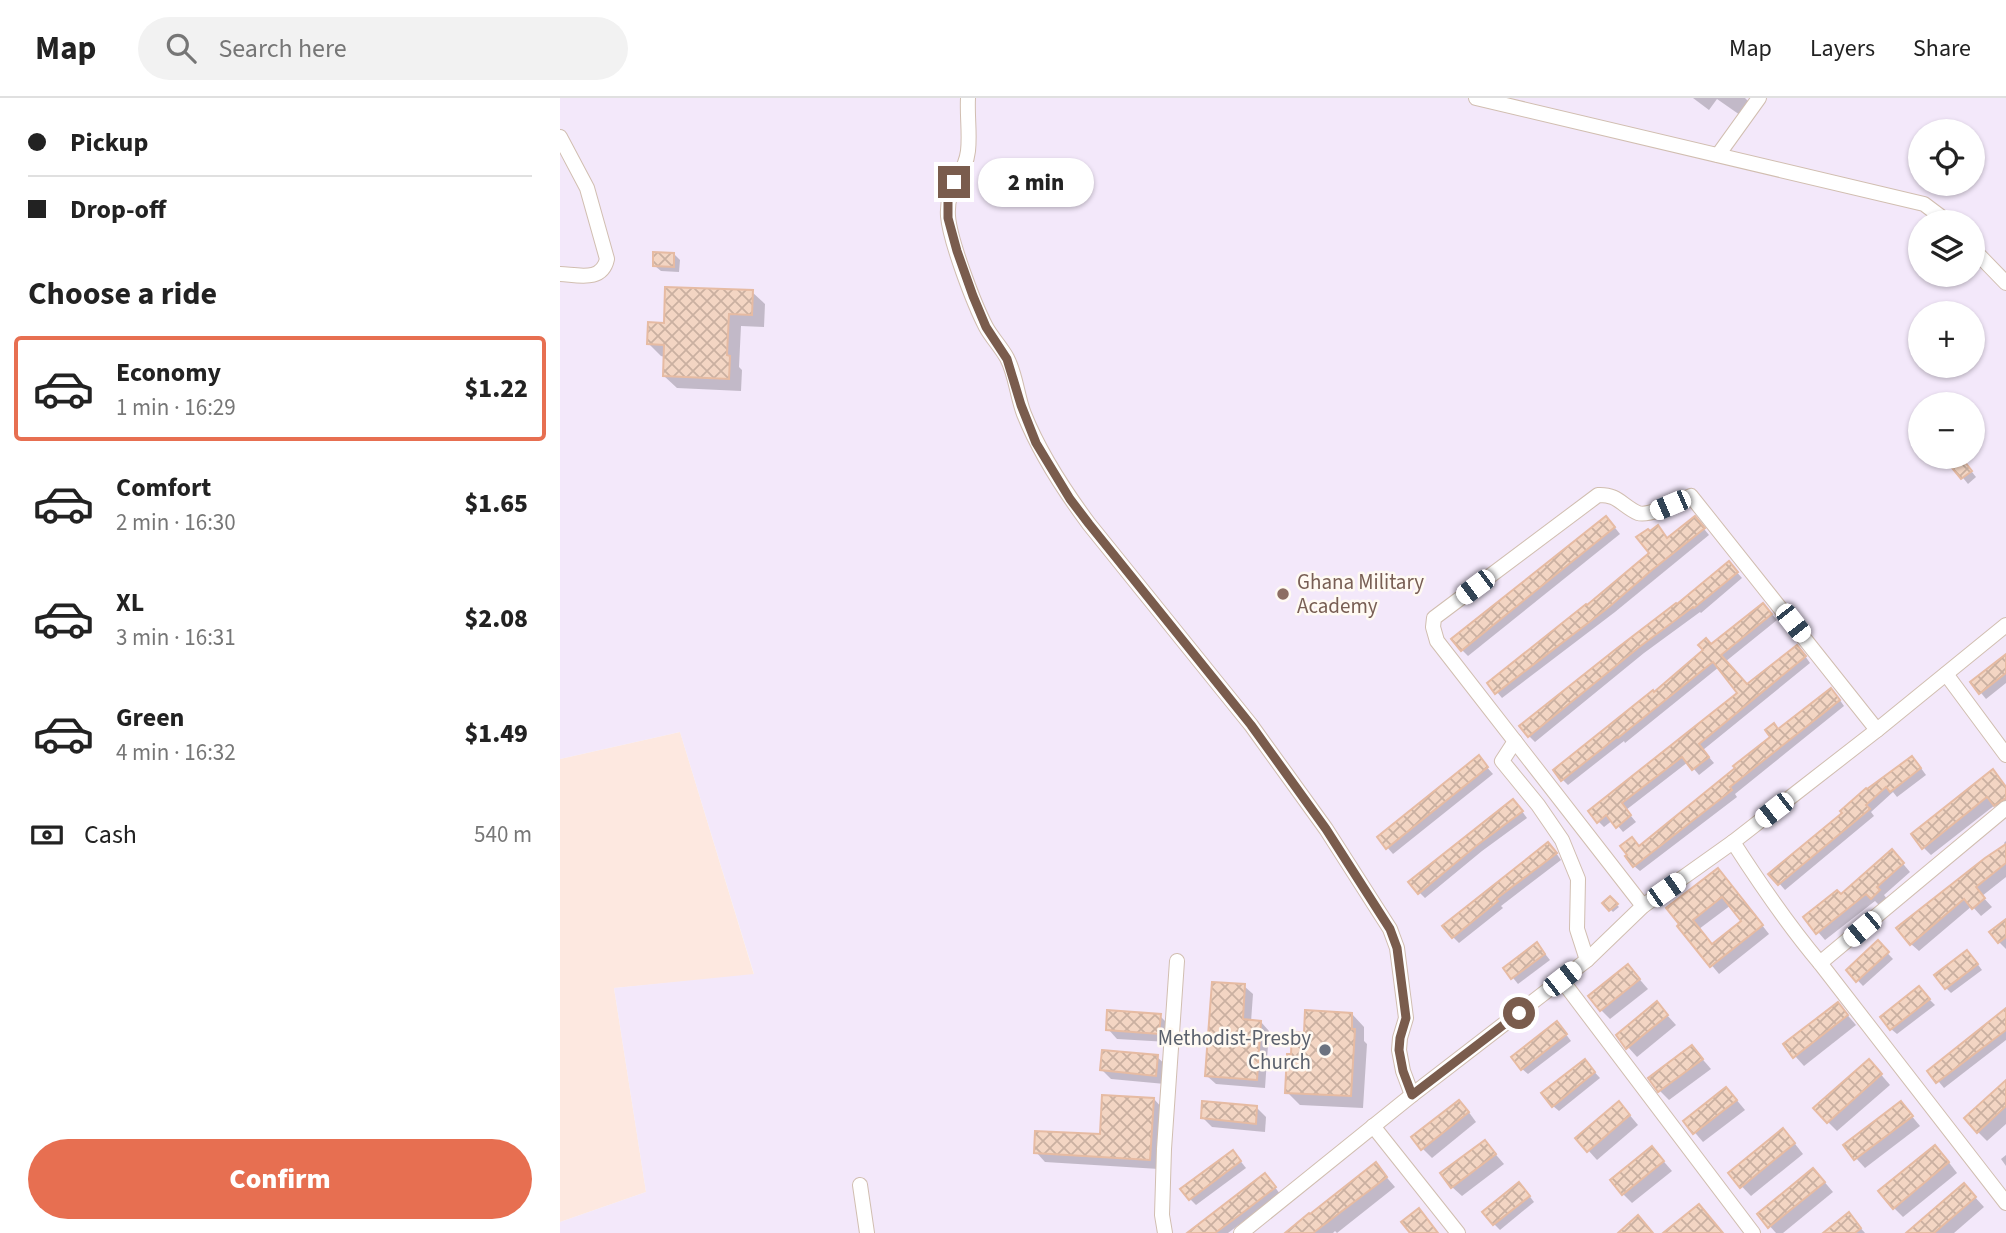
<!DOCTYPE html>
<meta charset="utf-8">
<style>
:root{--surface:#fff;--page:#f2f2f2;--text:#222;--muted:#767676;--line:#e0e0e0;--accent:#e76f51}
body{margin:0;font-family:"Source Sans 3",sans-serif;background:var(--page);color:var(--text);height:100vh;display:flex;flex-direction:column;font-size:26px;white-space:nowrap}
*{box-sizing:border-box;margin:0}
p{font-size:23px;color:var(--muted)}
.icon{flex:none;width:38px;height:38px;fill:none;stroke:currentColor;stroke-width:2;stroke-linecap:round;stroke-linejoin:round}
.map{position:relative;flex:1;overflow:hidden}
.drawer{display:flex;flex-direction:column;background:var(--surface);width:560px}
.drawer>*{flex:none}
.banner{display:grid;align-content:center;height:154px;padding:0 28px;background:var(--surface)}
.buttons{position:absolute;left:1348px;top:21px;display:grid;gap:14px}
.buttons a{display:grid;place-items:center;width:77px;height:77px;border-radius:50%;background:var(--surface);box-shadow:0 2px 5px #0004;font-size:35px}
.end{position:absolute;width:32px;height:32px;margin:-16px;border:9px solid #7a5c4d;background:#fff;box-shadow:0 0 0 4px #fff}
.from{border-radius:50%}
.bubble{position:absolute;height:49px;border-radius:24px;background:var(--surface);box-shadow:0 2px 5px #0004;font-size:23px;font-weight:800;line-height:49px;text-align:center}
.car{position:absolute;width:21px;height:42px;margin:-21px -10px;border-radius:9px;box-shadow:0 0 5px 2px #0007;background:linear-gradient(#fff 24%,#345 0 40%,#fff 0 76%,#345 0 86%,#fff 0)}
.banner b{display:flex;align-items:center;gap:24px;height:66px;font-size:26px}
.banner b+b{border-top:2px solid var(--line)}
.banner i{width:18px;height:18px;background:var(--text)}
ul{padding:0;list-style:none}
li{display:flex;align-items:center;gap:21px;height:105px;margin:0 14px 10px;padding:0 14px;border:4px solid transparent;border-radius:7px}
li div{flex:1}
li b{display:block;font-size:26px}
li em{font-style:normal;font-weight:800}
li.current{border-color:var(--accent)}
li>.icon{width:63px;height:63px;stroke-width:1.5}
h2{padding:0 28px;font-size:32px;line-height:84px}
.pay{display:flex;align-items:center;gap:18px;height:77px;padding:0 28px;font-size:26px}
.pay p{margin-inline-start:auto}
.primary-button{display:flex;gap:14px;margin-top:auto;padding:14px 28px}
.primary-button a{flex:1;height:80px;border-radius:42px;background:var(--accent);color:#fff;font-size:28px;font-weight:800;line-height:80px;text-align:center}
header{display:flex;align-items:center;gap:42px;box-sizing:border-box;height:98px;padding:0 35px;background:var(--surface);border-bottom:2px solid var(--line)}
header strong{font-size:33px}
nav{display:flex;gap:38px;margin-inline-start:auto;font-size:24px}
.search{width:490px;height:63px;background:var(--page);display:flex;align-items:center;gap:18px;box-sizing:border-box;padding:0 24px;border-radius:38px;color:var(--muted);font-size:26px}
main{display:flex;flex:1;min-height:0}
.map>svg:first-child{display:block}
.commercial{fill:#fde8e0}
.education{fill:#f3e8fa;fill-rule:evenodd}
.shadow{fill:#0003;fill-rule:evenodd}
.building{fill:url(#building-cross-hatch);stroke:#e6bba3;stroke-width:2;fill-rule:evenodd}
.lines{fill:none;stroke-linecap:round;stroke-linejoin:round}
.street-casing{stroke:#d1beb0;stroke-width:16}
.street{stroke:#fff;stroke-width:14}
.route{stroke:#7a5c4d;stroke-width:9}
.education-dot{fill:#8d6e63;stroke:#fffaf3;stroke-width:2.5}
.worship-dot{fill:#6b7280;stroke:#fffaf3;stroke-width:2.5}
.labels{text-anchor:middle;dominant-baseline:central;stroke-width:5;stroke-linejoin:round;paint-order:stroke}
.education-label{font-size:21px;fill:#785e54;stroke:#fffaf3;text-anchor:start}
.worship-label{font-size:21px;fill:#5b616d;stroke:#fffaf3;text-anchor:end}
</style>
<header>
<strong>Map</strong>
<div class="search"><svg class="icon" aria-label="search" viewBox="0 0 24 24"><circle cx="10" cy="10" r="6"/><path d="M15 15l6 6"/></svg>Search here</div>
<nav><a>Map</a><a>Layers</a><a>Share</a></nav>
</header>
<main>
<section class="drawer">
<div class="banner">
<b><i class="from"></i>Pickup</b>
<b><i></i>Drop-off</b>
</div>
<h2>Choose a ride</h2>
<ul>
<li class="current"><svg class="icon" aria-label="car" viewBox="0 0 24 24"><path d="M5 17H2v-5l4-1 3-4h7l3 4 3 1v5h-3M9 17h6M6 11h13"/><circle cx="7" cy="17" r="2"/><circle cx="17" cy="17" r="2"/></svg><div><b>Economy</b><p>1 min · 16:29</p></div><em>$1.22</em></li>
<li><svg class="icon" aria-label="car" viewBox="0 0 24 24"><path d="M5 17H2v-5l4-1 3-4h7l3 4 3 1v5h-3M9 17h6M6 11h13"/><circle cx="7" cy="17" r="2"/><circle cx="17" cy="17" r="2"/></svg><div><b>Comfort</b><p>2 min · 16:30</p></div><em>$1.65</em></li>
<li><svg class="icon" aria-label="car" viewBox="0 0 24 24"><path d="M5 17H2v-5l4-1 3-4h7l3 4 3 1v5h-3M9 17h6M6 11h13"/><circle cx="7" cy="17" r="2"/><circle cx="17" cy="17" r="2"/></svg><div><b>XL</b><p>3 min · 16:31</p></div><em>$2.08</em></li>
<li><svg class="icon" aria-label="car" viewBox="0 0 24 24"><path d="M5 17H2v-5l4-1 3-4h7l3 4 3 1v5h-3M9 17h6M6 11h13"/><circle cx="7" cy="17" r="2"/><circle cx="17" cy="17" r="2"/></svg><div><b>Green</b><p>4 min · 16:32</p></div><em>$1.49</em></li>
</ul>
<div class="pay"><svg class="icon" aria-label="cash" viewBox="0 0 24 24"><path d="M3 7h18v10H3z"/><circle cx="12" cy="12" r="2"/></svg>Cash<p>540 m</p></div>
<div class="primary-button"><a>Confirm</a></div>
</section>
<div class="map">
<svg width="1446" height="1135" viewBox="0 0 1446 1135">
<defs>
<pattern id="building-cross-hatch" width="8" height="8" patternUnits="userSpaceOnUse" patternTransform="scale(1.75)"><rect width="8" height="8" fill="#f3d5c3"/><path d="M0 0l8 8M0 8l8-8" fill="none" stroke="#cab0a1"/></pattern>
</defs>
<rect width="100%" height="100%" fill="#fdf6ec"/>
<path class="commercial" d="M 120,634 L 194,877 L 54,890 L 86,1094 L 0,1124 L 0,661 Z"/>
<path class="education" d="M 0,0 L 1446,0 L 1446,1135 L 0,1135 L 0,1124 L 86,1094 L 54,890 L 194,876 L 120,634 L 0,661 ZM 1360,33 L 1412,33 L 1412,86 L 1360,86 ZM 1360,124 L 1412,124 L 1412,177 L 1360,177 ZM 1360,215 L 1412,215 L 1412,268 L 1360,268 ZM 1360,306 L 1412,306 L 1412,359 L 1360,359 Z"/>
<g class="shadow">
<path d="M 1133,0 L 1185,0 L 1189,4 L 1180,17 L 1157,1 L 1149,12 Z"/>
<path d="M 114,156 L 120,162 L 119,174 L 101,173 L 95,168 Z"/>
<path d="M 192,194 L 205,206 L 204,229 L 181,228 L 179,269 L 182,272 L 181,293 L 117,290 L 104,278 L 105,259 L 101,258 L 89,246 L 105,227 Z"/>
<path d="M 1386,359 L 1400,359 L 1416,379 L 1408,386 Z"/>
<path d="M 1052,426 L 1060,436 L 908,558 L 902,552 Z"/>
<path d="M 1140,426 L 1149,437 L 1055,514 L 942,600 L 937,594 L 1027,509 L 1108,442 Z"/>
<path d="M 1174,471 L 1182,480 L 1141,515 L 1140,514 L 1084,555 L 975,644 L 969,638 L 962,628 Z"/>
<path d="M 1209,513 L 1217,522 L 1165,564 L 1187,589 L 1243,555 L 1250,565 L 1143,652 L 1154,665 L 1139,677 L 1128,664 L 1066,712 L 1076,724 L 1063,734 L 1053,722 L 1044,729 L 1038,723 L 1180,595 L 1159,569 L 1065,645 L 1064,643 L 1008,687 L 1002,681 L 1094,596 L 1152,548 Z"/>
<path d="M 1446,557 L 1446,585 L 1426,601 L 1413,585 Z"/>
<path d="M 1277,598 L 1284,608 L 1175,696 L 1177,699 L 1080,773 L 1074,768 L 1079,749 L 1213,639 L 1219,633 Z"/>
<path d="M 924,666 L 933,676 L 833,756 L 819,740 Z"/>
<path d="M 1358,666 L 1366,677 L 1337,699 L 1333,694 L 1311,714 L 1314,718 L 1225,792 L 1211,776 L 1284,715 Z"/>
<path d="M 1433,674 L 1446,689 L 1446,712 L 1443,714 L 1435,707 L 1371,757 L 1364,750 Z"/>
<path d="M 959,709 L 967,720 L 922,753 L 865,800 L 859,794 Z"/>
<path d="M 1446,743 L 1446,779 L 1422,798 L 1432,809 L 1421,818 L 1412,808 L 1359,853 L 1351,846 L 1446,748 L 1444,745 Z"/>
<path d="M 994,752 L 1001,762 L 941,808 L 943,810 L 899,845 L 893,839 L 885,829 Z"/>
<path d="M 1339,761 L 1350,774 L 1324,797 L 1327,801 L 1319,807 L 1315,803 L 1265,842 L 1246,820 Z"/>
<path d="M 1166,781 L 1209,836 L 1159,876 L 1119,828 ZM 1171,807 L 1184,823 L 1153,848 L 1139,831 Z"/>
<path d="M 1050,800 L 1059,809 L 1053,814 L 1044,805 Z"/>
<path d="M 1446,823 L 1446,851 L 1439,844 Z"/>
<path d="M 1318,845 L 1333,861 L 1303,888 L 1288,872 Z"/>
<path d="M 982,852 L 990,862 L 958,886 L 945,870 Z"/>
<path d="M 1413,860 L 1422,872 L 1391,895 L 1385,889 Z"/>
<path d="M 1068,868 L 1088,891 L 1050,921 L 1041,912 Z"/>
<path d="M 684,888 L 693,896 L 691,924 L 701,924 L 709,933 L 705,990 L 656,986 L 647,978 Z"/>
<path d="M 1359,891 L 1375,907 L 1337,936 L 1331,931 Z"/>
<path d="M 1097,906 L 1116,927 L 1077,959 L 1058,938 Z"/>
<path d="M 1278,906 L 1296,927 L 1244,968 L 1235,958 Z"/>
<path d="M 1446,912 L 1446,942 L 1384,990 L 1370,973 Z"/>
<path d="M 792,916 L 804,929 L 804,943 L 807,946 L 803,1010 L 740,1007 L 727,994 L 745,936 Z"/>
<path d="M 600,918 L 609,927 L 608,944 L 557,941 L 548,931 Z"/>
<path d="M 1002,931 L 1011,943 L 968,976 L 962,971 Z"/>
<path d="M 1132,949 L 1151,971 L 1109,1002 L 1100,993 Z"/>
<path d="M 597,959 L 607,968 L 605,986 L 551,981 L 542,972 Z"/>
<path d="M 1030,969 L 1040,980 L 999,1013 L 993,1008 Z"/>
<path d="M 1318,973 L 1330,987 L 1277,1033 L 1268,1024 Z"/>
<path d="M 1446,987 L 1446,1026 L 1427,1043 L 1418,1034 Z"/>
<path d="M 1175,1000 L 1185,1012 L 1143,1044 L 1125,1023 Z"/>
<path d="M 594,1001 L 603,1011 L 599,1071 L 485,1064 L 476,1054 L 542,1038 Z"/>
<path d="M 1341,1005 L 1360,1028 L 1305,1070 L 1285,1048 Z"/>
<path d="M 697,1010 L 706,1019 L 705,1034 L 652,1029 L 643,1020 Z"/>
<path d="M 908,1013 L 916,1024 L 872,1060 L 862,1050 Z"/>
<path d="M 1068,1015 L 1078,1027 L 1037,1062 L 1028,1052 Z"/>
<path d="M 1232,1042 L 1243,1056 L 1191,1098 L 1170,1076 Z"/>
<path d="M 925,1044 L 944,1066 L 902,1098 L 892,1089 Z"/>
<path d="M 1092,1050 L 1112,1073 L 1072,1105 L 1063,1096 Z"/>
<path d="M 1446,1057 L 1446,1068 L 1441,1061 Z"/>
<path d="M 1384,1058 L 1397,1075 L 1343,1119 L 1334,1110 Z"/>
<path d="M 678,1060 L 686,1070 L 636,1107 L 630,1101 Z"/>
<path d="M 816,1067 L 835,1089 L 777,1135 L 775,1133 L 773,1135 L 728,1135 Z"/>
<path d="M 1262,1081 L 1273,1094 L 1223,1135 L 1216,1135 L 1199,1116 Z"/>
<path d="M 711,1084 L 720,1096 L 668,1135 L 630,1135 Z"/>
<path d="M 965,1092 L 974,1104 L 940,1132 L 934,1126 Z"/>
<path d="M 1413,1097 L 1424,1109 L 1394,1135 L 1360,1135 Z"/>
<path d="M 1289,1117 L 1305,1135 L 1266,1135 Z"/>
</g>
<g class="building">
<path d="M 93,154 L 114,155 L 114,169 L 93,168 Z"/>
<path d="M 105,189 L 193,192 L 192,217 L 169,216 L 167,257 L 170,258 L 169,281 L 103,278 L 104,247 L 87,246 L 88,224 L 104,225 Z"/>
<path d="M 1383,359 L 1401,359 L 1412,373 L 1401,381 Z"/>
<path d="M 1046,418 L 1055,429 L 901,553 L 891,541 Z"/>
<path d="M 1135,418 L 1145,430 L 1092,472 L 1049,509 L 935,596 L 927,585 L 1026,506 L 1027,507 L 1089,455 L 1076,439 L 1088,431 L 1090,433 L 1098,427 L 1107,440 Z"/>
<path d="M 1169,463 L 1178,474 L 1134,510 L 1133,509 L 1078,550 L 968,639 L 959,628 L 1056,551 L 1116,505 L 1117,506 Z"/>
<path d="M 1203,505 L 1212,516 L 1161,557 L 1187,586 L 1237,547 L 1246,558 L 1139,646 L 1149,659 L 1132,672 L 1122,659 L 1062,705 L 1071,717 L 1056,730 L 1046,717 L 1037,725 L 1028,713 L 1177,595 L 1153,564 L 1058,640 L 1057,639 L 1001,683 L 993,672 L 1093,592 L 1094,594 L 1143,552 L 1138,547 L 1146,540 L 1151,546 Z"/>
<path d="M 1446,556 L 1446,575 L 1419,596 L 1410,584 Z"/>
<path d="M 1271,590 L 1280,602 L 1170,689 L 1172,692 L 1073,769 L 1065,758 L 1067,757 L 1060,748 L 1072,739 L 1079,748 L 1175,670 L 1173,668 L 1210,639 L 1205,632 L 1214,625 L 1218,631 Z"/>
<path d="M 919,657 L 928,669 L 826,751 L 817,739 Z"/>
<path d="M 1352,658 L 1361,670 L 1330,694 L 1326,689 L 1306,707 L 1310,711 L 1218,787 L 1208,776 L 1282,715 L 1280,713 L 1306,690 L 1307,691 Z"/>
<path d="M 1433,671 L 1446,689 L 1446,700 L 1434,708 L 1427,699 L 1362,751 L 1351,736 Z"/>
<path d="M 953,701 L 963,713 L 916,748 L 858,796 L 848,784 Z"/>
<path d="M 988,744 L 997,755 L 936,801 L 938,803 L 892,840 L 882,828 Z"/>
<path d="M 1446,746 L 1446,765 L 1416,789 L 1425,800 L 1412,811 L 1404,801 L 1350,847 L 1336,830 L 1425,760 Z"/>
<path d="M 1332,751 L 1344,765 L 1317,789 L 1320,792 L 1311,801 L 1306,796 L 1256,836 L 1243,819 L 1277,792 L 1281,796 Z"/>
<path d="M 1158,770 L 1203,827 L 1150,869 L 1117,828 L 1119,826 L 1106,810 ZM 1162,799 L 1181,823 L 1152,846 L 1133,822 Z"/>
<path d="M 1050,798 L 1058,806 L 1049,813 L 1042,805 Z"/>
<path d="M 1446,821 L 1446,839 L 1438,845 L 1429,834 Z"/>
<path d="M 1318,842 L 1329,854 L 1296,884 L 1286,872 Z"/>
<path d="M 977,844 L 985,856 L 951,881 L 943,870 Z"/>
<path d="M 1407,852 L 1418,866 L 1385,891 L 1374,877 Z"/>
<path d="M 1068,866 L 1080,881 L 1040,913 L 1028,898 Z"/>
<path d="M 652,884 L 685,886 L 683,921 L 701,923 L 697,982 L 645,978 Z"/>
<path d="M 1359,888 L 1370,901 L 1330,932 L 1320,919 Z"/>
<path d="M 1097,903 L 1108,917 L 1066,951 L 1056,937 Z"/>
<path d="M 1278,904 L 1288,917 L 1233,960 L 1223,946 Z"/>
<path d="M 1446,910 L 1446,932 L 1376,985 L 1367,973 Z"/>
<path d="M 547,912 L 601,916 L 599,936 L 546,932 Z"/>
<path d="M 745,912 L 792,915 L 792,931 L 795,931 L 791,998 L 725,995 L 727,956 L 731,956 L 732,934 L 744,935 Z"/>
<path d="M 997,923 L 1007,936 L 961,972 L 951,959 Z"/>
<path d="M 1132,947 L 1143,961 L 1098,994 L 1088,980 Z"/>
<path d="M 542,952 L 598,957 L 596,978 L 540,972 Z"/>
<path d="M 1025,961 L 1035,974 L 992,1009 L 981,995 Z"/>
<path d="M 1309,961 L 1322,976 L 1267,1025 L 1253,1010 Z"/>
<path d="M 1446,982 L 1446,1008 L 1417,1035 L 1404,1020 Z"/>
<path d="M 1166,989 L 1177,1002 L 1133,1036 L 1123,1023 Z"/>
<path d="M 542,997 L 594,1000 L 590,1062 L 474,1055 L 475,1033 L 540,1036 Z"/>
<path d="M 899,1002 L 909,1014 L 861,1052 L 851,1039 Z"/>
<path d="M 642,1003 L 697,1008 L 696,1026 L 641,1020 Z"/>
<path d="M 1059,1003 L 1070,1017 L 1027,1054 L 1015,1040 Z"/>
<path d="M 1341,1003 L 1353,1018 L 1294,1062 L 1283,1047 Z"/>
<path d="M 1223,1030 L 1235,1045 L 1180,1090 L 1168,1075 Z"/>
<path d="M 925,1042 L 936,1056 L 891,1090 L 880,1075 Z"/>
<path d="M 1375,1047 L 1389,1064 L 1333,1111 L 1318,1093 Z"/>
<path d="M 1092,1048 L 1104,1063 L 1062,1097 L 1050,1082 Z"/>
<path d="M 673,1052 L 681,1063 L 629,1102 L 620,1091 Z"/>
<path d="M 816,1064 L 827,1079 L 753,1135 L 725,1135 L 749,1115 L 750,1116 Z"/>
<path d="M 1253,1070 L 1265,1084 L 1208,1130 L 1197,1116 Z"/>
<path d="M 705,1075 L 716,1089 L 685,1113 L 655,1135 L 627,1135 Z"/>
<path d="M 959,1084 L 970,1098 L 933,1127 L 922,1114 Z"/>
<path d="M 1404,1085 L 1416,1099 L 1374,1135 L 1346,1135 Z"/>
<path d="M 1139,1106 L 1163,1135 L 1103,1135 Z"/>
<path d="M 859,1110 L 878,1135 L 850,1135 L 841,1124 Z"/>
<path d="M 1289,1114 L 1301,1130 L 1295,1135 L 1263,1135 Z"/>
<path d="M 1078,1117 L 1093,1135 L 1058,1135 Z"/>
</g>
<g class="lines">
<g class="street-casing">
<g id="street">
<path d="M 408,0 C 407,18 410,36 408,53 C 405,79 386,87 388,118 C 390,143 414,206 426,229 C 432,240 441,249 447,260 C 456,277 457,298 464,316 C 480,356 503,391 529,426 L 691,627 L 766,731 L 830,831 L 837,850 L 846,920 L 840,940 L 839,952 L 843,973 L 852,997"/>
<path d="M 916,0 L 1364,106 L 1388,124"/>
<path d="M 0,39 L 27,90 L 47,161 C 42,184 19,177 0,176"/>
<path d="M 1158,57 L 1199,0"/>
<path d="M 1412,150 L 1446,185"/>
<path d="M 1386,576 L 1446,657"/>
<path d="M 955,643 L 942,663 L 978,707 L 1002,742 L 1018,781 L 1017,831 L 1027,862"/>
<path d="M 1173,744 C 1200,786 1228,827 1260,865 L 1446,1105"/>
<path d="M 1083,808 L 877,543 L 873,529 L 874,520 L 1038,397 C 1058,396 1062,408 1078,415 C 1090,419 1119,403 1131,398 L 1317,632"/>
<path d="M 1260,865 L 1446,710"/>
<path d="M 1001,881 L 1193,1135"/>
<path d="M 813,1028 L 898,1135"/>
<path d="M 300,1087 L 307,1135"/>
<path d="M 605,1135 L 602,1117 L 604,1051 L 617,863"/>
<path d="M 681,1135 L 852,997 L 1027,862 L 1083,808 L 1173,744 L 1317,632 L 1446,527"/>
</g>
</g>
<use href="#street" class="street"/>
</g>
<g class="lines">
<path class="route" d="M 394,84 L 388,101 L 388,120 L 397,153 L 413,198 L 426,229 L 447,261 L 461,307 L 476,345 L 510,401 L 529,426 L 691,627 L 766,731 L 830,831 L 837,850 L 846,920 L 840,940 L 839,952 L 843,973 L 852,997 L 959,915"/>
</g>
<circle class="education-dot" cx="723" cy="496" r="7"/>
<circle class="worship-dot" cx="765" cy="952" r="7"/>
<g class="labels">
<g class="education-label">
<text x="737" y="484">Ghana Military<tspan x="737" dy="24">Academy</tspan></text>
</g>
<g class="worship-label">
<text x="751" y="940">Methodist-Presby<tspan x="751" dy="24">Church</tspan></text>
</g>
</g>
</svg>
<div class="buttons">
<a><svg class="icon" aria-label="locate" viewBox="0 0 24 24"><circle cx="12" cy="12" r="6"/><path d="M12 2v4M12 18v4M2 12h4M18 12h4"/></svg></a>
<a><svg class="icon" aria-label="layers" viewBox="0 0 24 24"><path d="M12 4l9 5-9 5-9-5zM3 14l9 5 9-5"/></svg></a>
<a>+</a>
<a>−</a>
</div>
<i class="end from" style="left:959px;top:915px"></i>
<i class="end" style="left:394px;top:84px"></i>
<div class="bubble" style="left:418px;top:60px;width:116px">2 min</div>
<i class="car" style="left:1110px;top:407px;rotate:247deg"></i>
<i class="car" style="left:915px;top:489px;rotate:233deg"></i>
<i class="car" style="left:1233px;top:525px;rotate:142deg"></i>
<i class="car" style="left:1214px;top:712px;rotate:232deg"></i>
<i class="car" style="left:1106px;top:792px;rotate:55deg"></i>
<i class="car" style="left:1302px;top:831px;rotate:230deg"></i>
<i class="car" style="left:1002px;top:881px;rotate:52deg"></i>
</div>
</main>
